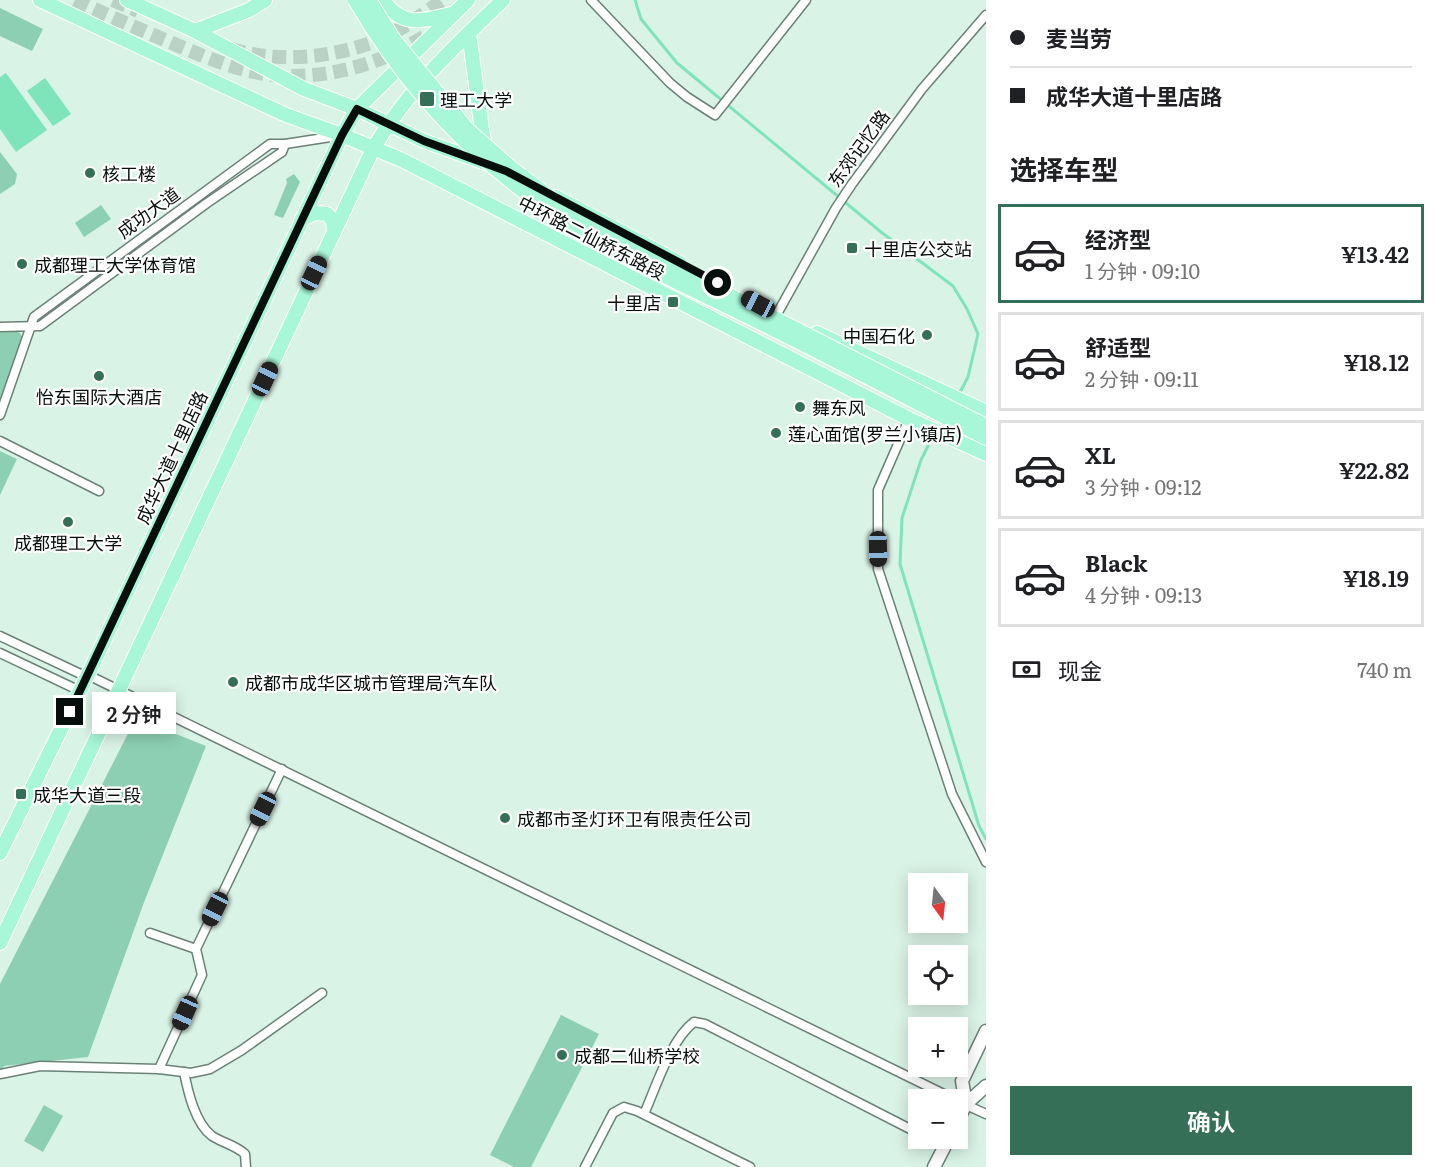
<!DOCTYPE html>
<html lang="zh">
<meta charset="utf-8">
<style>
:root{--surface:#fff;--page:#f6f6f6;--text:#202124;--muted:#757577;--line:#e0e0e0;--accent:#356f57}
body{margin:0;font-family:Literata,"Noto Sans SC",serif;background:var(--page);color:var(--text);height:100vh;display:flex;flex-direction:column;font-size:22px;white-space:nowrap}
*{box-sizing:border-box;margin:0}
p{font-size:20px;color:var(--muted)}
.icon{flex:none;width:33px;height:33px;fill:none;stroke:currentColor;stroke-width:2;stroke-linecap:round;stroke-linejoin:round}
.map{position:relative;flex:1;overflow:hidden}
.side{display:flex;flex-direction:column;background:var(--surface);width:450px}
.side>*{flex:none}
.top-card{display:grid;align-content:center;height:132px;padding:0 24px;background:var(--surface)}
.needle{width:39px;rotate:165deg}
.tools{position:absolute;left:908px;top:873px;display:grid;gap:12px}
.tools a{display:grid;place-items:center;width:60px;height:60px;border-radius:0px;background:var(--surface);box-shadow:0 3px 15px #0003;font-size:30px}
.end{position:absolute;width:27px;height:27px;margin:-14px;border:8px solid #070f0c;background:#fff;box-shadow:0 0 0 3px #fff}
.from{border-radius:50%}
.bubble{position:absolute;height:42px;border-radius:0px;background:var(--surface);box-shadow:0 3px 15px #0003;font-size:20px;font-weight:600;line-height:42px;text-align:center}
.car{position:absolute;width:18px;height:36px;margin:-18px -9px;border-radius:8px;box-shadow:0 0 4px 2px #0007;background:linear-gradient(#222 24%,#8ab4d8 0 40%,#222 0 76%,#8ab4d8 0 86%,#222 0)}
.top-card b{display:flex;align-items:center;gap:21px;height:57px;font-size:22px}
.top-card b+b{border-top:2px solid var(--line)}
.top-card i{width:15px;height:15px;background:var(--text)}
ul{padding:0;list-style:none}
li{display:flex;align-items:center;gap:18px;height:99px;margin:0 12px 9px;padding:0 12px;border:3px solid var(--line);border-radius:0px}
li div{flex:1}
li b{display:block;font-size:22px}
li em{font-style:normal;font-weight:600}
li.current{border-color:var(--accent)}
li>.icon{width:54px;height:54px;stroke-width:1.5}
h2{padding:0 24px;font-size:27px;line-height:72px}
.pay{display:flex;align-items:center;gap:15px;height:66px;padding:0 24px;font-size:22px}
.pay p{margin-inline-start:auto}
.primary-button{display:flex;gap:12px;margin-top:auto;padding:12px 24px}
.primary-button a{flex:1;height:69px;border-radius:0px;background:var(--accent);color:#fff;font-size:24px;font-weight:600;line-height:69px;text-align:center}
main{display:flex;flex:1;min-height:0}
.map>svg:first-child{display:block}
.green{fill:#8dcfb2}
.water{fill:#7ee4ba}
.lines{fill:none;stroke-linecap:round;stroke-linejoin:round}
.stream{stroke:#7ee4ba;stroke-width:3}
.primary-tunnel{stroke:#bad1c6;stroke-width:14;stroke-dasharray:14 7;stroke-linecap:butt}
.street-casing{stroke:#6b8177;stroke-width:11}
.secondary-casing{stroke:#6b8177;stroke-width:15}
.primary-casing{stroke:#fff;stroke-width:16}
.street{stroke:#fff;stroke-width:8}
.secondary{stroke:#fff;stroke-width:12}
.primary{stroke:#a7f7d8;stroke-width:14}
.primary-bridge-casing{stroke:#fff;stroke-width:16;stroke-linecap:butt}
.primary-bridge{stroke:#a7f7d8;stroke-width:14}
.route{stroke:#070f0c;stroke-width:8}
.poi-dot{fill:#356f57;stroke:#fff;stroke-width:2}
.labels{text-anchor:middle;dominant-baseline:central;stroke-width:4.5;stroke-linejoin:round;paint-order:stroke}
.poi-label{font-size:18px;fill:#070f0c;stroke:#fff;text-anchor:start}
.street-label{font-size:18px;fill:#070f0c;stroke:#fff}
</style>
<main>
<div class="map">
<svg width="986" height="1167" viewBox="0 0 986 1167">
<rect width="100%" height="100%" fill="#daf3e7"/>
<g class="green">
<path d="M 0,8 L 43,29 L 32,51 L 0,36 Z"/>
<path d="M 0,152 L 17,174 L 15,184 L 0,194 Z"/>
<path d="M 294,174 L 300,182 L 283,218 L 274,215 L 287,183 L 286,179 Z"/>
<path d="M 101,205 L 111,219 L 84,237 L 75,223 Z"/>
<path d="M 18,330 L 23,338 L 0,399 L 0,331 Z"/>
<path d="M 0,451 L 17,459 L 0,495 Z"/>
<path d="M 136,718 L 206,746 L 143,905 L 88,1057 L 4,1066 L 0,1074 L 0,984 Z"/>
<path d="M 561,1015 L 599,1034 L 531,1167 L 514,1167 L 490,1155 Z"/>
<path d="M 44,1105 L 63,1116 L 43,1152 L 24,1141 Z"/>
</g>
<g class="water">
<path d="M 6,73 L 47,130 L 16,152 L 0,129 L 0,77 Z"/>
<path d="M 45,78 L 71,114 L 53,126 L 27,91 Z"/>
</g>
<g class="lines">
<g class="stream">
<path d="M 635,0 L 641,19 L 677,63 L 881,232 L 953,286 L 967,309 L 978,334 L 968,377 L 959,394"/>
<path d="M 928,446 L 921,460 L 902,518 L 900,564 L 979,826 L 986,839"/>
</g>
<g class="primary-tunnel">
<path d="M 75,0 C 102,13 130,25 158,37 C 198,54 244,76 289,76 C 341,76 387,61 430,33"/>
<path d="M 113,0 L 138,11"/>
<path d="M 231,49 C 277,63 332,58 376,41 C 400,31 422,15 443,0"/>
</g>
<g class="street-casing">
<g id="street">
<path d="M 591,0 L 670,83 L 687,97 L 715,115 L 806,0"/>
<path d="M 777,314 L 836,208 L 852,184 L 922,89 L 986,15"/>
<path d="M 0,327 L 40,326 L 207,203 L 282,152 L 285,144"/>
<path d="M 0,415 L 34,317 L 270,144 L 285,144 L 337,136"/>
<path d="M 909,419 L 878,490 L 878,569 L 952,794 L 986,862"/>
<path d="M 0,441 L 99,491"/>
<path d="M 0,636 L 87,677"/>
<path d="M 0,653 L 80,691"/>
<path d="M 88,675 L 956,1100"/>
<path d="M 150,933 L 196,949"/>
<path d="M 159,1069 L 202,975 L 196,949 L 282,769"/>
<path d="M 184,1072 C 188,1092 195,1123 212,1136 C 223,1143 235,1145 245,1154 L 246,1167"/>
<path d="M 0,1074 L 40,1066 L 159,1069 L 191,1073 L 210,1069 L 242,1050 L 322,993"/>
<path d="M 962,1103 L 986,1114"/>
<path d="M 644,1114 C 656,1087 671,1039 694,1022 L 705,1024 L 918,1133"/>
<path d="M 929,1138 L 945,1146"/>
<path d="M 585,1167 L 613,1113 L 624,1107 L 637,1111 L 750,1167"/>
</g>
</g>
<g class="secondary-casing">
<g id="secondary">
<path d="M 966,1104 L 962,1081 L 986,1031"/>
<path d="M 957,1122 L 966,1104 L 986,1086"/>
<path d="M 934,1167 L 949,1138"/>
</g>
</g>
<g class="primary-casing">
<g id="primary">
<path d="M 40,0 L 286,115 L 342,135 L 402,160 L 909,419 L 986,454"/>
<path d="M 127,0 L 195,31 L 304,89 L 357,109 L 424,141 L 491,165"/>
<path d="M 383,0 C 402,28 423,21 451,14"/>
<path d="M 195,31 L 249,10 L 265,0"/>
<path d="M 469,33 L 482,130 L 486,150"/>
<path d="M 556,197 L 680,263"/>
<path d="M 302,219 L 315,213 L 327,214 L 333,221 L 334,230"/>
<path d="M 817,333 L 986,412"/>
<path d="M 0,853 L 95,660 L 342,135 L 357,109 L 468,0"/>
<path d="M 0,943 L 373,149 C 409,88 453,48 503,0"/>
</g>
</g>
<use href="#street" class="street"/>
<use href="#secondary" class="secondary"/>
<use href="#primary" class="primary"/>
<g class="primary-bridge-casing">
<g id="primary-bridge">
<path d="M 355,0 C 404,85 470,156 551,211 C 613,254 684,285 751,318 C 830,357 908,398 986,438"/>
<path d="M 369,0 L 395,41 L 467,129 L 509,166 L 576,217 L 986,426"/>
</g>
</g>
<use href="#primary-bridge" class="primary-bridge"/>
</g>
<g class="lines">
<path class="route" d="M 70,712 L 342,135 L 357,109 L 424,141 L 506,171 L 718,283"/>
</g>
<g class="poi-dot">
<rect x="419" y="91" width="16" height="16" rx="3"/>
<circle cx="90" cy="173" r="6"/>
<rect x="846" y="242" width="12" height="12" rx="3"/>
<circle cx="22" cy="264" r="6"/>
<rect x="667" y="296" width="12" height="12" rx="3"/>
<circle cx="927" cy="335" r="6"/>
<circle cx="99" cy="376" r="6"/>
<circle cx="800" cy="407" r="6"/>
<circle cx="776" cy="433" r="6"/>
<circle cx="68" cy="522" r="6"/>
<circle cx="233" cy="682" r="6"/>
<rect x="15" y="788" width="12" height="12" rx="3"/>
<circle cx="505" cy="818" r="6"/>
<circle cx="562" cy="1055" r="6"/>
</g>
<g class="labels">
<g class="poi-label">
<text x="440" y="99">理工大学</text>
<text x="102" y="173">核工楼</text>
<text x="864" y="248">十里店公交站</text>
<text x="34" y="264">成都理工大学体育馆</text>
<text x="661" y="302" text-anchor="end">十里店</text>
<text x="915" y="335" text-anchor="end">中国石化</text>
<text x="99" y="396" text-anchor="middle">怡东国际大酒店</text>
<text x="812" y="407">舞东风</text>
<text x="788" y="433">莲心面馆(罗兰小镇店)</text>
<text x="68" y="542" text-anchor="middle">成都理工大学</text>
<text x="245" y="682">成都市成华区城市管理局汽车队</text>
<text x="33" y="794">成华大道三段</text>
<text x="517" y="818">成都市圣灯环卫有限责任公司</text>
<text x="574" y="1055">成都二仙桥学校</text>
</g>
<g class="street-label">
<text transform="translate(858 148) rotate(-54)">东郊记忆路</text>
<text transform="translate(148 212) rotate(-36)">成功大道</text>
<text transform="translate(592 237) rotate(27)">中环路二仙桥东路段</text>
<text transform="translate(171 457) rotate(-65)">成华大道十里店路</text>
</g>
</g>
</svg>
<div class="tools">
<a><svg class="needle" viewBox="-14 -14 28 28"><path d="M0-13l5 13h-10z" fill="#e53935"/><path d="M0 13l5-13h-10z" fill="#757577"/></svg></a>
<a><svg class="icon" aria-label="locate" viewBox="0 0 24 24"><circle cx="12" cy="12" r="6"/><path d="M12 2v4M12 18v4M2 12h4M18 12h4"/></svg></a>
<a>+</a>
<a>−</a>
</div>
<i class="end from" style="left:718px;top:283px"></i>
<i class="end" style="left:70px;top:712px"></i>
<div class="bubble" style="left:92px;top:692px;width:84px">2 分钟</div>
<i class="car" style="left:314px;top:273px;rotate:25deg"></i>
<i class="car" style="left:758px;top:304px;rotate:298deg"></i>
<i class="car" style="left:265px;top:379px;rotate:25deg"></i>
<i class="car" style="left:878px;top:549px;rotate:179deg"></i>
<i class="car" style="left:263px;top:809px;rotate:206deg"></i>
<i class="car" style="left:215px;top:909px;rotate:206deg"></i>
<i class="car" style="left:185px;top:1013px;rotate:204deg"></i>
</div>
<section class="side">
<div class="top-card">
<b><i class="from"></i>麦当劳</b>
<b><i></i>成华大道十里店路</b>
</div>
<h2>选择车型</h2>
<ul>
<li class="current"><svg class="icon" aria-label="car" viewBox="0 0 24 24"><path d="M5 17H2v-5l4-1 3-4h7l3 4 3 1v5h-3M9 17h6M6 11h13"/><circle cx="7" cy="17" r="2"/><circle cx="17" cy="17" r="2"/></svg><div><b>经济型</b><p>1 分钟 · 09:10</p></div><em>¥13.42</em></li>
<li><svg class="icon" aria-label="car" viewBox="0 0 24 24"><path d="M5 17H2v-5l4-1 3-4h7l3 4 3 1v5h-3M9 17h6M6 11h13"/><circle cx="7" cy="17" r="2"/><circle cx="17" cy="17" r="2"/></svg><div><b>舒适型</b><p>2 分钟 · 09:11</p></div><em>¥18.12</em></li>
<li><svg class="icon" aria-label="car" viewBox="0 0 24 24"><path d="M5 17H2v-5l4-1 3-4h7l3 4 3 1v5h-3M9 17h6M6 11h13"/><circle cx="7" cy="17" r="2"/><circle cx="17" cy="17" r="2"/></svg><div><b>XL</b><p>3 分钟 · 09:12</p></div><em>¥22.82</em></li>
<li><svg class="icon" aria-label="car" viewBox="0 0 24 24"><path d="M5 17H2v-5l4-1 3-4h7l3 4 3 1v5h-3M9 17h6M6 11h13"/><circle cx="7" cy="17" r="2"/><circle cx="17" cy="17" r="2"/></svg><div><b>Black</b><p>4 分钟 · 09:13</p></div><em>¥18.19</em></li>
</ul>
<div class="pay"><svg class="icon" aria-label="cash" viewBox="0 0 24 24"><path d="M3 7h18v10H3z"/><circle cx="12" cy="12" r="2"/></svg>现金<p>740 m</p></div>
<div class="primary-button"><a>确认</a></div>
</section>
</main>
